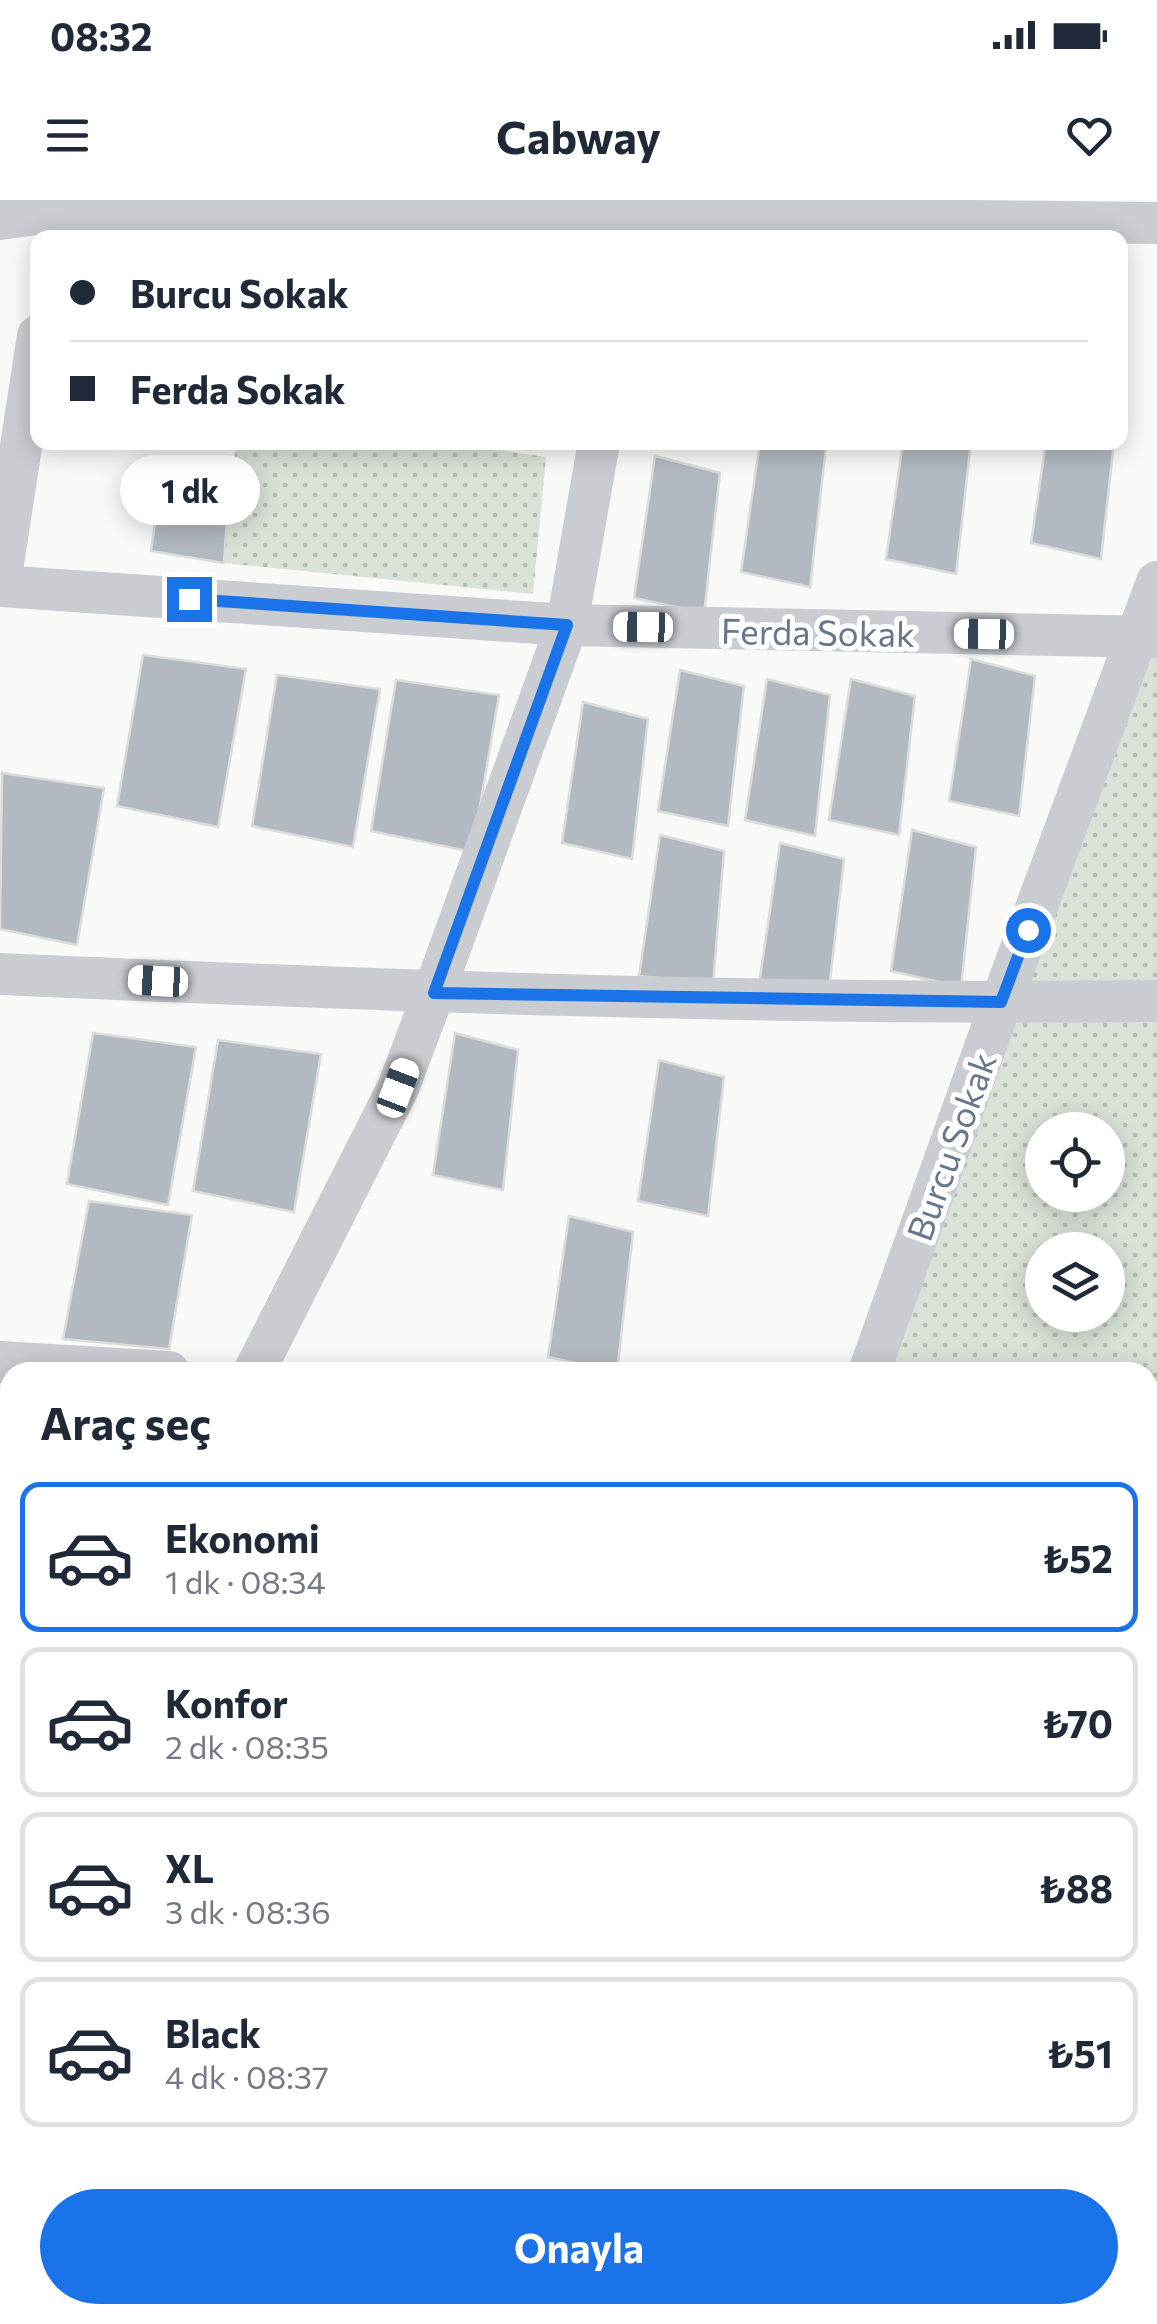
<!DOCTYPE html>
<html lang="tr">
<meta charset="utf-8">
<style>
:root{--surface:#fff;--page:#f6f6f7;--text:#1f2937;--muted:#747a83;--line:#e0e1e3;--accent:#1a73e8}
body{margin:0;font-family:Commissioner,sans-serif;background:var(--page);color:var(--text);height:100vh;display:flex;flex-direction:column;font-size:38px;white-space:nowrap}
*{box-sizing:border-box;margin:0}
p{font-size:32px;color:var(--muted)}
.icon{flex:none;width:55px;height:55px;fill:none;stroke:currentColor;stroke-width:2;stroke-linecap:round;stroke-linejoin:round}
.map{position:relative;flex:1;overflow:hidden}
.panel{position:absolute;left:0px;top:1162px;width:1158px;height:962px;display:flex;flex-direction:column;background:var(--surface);border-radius:30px 30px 0 0;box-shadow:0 5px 25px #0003}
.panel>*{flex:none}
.hud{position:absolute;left:30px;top:30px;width:1098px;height:220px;border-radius:20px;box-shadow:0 5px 25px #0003;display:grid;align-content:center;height:220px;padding:0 40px;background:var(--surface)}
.fabs{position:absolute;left:1025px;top:912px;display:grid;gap:20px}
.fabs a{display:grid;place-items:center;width:100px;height:100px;border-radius:50%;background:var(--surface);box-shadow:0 5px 25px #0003;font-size:50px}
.end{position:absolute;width:45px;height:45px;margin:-22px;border:12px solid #1a73e8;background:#fff;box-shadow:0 0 0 5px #fff}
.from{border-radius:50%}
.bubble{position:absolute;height:70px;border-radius:35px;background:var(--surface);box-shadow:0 5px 25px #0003;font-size:32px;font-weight:700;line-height:70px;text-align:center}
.car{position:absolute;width:30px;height:60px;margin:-30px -15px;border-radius:12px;box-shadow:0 0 8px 2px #0007;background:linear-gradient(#fff 24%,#345 0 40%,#fff 0 76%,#345 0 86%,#fff 0)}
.hud b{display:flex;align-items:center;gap:35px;height:95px;font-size:38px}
.hud b+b{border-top:2px solid var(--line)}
.hud i{width:25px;height:25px;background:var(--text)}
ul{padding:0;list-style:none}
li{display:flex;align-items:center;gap:30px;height:150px;margin:0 20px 15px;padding:0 20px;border:5px solid var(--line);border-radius:20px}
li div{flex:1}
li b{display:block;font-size:38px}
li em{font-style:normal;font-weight:700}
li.on{border-color:var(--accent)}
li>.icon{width:90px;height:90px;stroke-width:1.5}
h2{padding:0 40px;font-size:45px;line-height:120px}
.cta{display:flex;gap:20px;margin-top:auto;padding:20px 40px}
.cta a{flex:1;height:115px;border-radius:60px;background:var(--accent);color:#fff;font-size:40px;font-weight:700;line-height:115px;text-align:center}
.status{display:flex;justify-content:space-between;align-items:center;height:70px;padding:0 50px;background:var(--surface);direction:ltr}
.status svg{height:28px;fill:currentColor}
header{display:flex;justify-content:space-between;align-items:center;height:130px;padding:0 40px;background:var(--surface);font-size:45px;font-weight:700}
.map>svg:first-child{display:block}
.grass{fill:url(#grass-dots);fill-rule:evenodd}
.cemetery{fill:url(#cemetery-stones)}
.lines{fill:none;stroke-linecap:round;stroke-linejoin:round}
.stream{stroke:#c4cdd4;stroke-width:11}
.building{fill:#b2b9c1;stroke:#dbdcd9;stroke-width:2.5}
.street{stroke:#c9ccd1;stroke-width:42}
.route{stroke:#1a73e8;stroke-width:12}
.labels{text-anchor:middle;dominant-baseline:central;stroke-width:10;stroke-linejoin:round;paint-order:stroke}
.street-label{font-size:35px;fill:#66768b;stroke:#fff}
</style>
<div class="status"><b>08:32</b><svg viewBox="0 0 49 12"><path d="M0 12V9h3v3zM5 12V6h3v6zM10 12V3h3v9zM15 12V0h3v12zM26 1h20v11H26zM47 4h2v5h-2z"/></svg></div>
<header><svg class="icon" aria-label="menu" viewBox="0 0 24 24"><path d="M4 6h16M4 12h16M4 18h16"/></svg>Cabway<svg class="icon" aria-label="heart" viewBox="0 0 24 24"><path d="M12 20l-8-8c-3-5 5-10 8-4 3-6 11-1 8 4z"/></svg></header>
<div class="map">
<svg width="1157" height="2124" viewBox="0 0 1157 2124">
<defs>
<pattern id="grass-dots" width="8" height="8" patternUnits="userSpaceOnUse" patternTransform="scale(2.5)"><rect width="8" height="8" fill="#dae2d8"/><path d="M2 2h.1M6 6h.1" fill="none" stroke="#b5bcb5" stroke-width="1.8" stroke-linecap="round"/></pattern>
<pattern id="cemetery-stones" width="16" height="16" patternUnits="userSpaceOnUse" patternTransform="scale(2.5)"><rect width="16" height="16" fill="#dae2d8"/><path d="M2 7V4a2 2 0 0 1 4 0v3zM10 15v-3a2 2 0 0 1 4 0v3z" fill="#b5bcb5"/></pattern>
</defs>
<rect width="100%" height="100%" fill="#f9faf7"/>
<g class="grass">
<path d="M 237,243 L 455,243 L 546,257 L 533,394 L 224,363 L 229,287 Z"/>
<path d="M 1157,382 L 1157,1538 L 1148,1540 L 1148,1172 L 869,1172 ZM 1042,930 L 1108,930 L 1108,995 L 1042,995 ZM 1042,1050 L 1108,1050 L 1108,1115 L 1042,1115 Z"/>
</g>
<path class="cemetery" d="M 0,1549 L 10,1551 L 10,1744 L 0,1747 Z"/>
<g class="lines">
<g class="stream">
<path d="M 1148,1984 L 1157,1985"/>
<path d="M 0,2116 L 10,2113"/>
</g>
</g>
<g class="building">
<path d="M 760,242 L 808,242 L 826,247 L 810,387 L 741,372 Z"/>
<path d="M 903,242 L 971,242 L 956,374 L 886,359 Z"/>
<path d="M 1046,242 L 1114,242 L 1101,359 L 1031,343 Z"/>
<path d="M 655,256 L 720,273 L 704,413 L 634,398 Z"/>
<path d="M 161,279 L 229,287 L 224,363 L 151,351 Z"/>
<path d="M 143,455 L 246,469 L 218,627 L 117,606 Z"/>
<path d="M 971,459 L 1035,476 L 1019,616 L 949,601 Z"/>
<path d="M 680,470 L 744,486 L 728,626 L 658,611 Z"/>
<path d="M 277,475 L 380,489 L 353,647 L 252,626 Z"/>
<path d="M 767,479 L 830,495 L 815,636 L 745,620 Z"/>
<path d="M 851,479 L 915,496 L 899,635 L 829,620 Z"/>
<path d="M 396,480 L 499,495 L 472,652 L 371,631 Z"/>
<path d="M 583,502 L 648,519 L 632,659 L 562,643 Z"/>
<path d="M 2,573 L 104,588 L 77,745 L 0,729 Z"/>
<path d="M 912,630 L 976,647 L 961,787 L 891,771 Z"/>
<path d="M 660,635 L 724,651 L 713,784 L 639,776 Z"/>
<path d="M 780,643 L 844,659 L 829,789 L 759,784 Z"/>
<path d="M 93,833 L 196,847 L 168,1005 L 67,984 Z"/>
<path d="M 455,833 L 518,850 L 503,990 L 433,975 Z"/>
<path d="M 218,840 L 321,854 L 294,1012 L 193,991 Z"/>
<path d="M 659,860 L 724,877 L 708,1016 L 638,1001 Z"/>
<path d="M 89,1001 L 192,1015 L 169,1149 L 63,1139 Z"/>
<path d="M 569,1016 L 633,1032 L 617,1172 L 548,1157 Z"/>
<path d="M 1005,2115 L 1075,2115 L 1080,2124 L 1000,2124 L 997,2119 Z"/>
</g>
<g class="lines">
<g class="street">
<path d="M 0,19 L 57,11 L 1157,23"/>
<path d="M 0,383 L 38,136"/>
<path d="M 0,386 L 567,425 L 1157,437"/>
<path d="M 0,774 C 385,791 771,805 1157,801"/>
<path d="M 0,1162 L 169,1172"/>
<path d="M 254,1172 L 398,888 L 429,806 L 567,425 L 599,242"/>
<path d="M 869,1172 L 1001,803 L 1157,382"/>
<path d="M 1148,1209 L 1157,1209"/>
<path d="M 0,1491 L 10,1494"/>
<path d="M 1148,1540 L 1157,1538"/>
<path d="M 0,1781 L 10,1779"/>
<path d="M 1148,2032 L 1157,2030"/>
<path d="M 626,2124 L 677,2115"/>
</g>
</g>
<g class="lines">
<path class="route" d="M 189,399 L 567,425 L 434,793 L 1001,802 L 1028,730"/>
</g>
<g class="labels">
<g class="street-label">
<text transform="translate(818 431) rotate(1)">Ferda Sokak</text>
<text transform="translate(950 946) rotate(-70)">Burcu Sokak</text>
</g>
</g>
</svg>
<div class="fabs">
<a><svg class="icon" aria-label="locate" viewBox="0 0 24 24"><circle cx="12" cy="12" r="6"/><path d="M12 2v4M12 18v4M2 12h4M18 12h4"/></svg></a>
<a><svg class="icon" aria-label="layers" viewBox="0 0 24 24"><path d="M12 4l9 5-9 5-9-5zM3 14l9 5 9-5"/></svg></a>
</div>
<i class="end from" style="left:1028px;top:730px"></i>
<i class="end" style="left:189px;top:399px"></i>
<div class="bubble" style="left:120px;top:255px;width:140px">1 dk</div>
<i class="car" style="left:643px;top:427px;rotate:271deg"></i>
<i class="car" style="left:984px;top:434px;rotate:271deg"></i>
<i class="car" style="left:158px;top:781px;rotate:273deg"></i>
<i class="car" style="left:398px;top:888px;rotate:21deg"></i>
<div class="hud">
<b><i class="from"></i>Burcu Sokak</b>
<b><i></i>Ferda Sokak</b>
</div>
<section class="panel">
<h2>Araç seç</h2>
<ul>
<li class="on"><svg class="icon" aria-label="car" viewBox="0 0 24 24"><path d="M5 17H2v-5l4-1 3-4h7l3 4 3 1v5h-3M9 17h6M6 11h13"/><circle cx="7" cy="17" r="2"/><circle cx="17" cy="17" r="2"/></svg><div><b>Ekonomi</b><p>1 dk · 08:34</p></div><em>₺52</em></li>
<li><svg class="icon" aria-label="car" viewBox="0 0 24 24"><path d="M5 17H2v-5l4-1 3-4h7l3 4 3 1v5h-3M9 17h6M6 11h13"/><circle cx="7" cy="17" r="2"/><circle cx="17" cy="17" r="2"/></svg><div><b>Konfor</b><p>2 dk · 08:35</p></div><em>₺70</em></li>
<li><svg class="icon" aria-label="car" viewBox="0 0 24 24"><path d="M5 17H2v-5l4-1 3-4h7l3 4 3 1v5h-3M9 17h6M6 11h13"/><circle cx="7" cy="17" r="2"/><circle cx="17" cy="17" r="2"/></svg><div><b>XL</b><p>3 dk · 08:36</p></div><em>₺88</em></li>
<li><svg class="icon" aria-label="car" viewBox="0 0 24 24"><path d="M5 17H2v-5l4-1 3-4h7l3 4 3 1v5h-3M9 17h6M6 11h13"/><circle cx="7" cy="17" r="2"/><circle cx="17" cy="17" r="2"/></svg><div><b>Black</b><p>4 dk · 08:37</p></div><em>₺51</em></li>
</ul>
<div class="cta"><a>Onayla</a></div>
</section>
</div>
